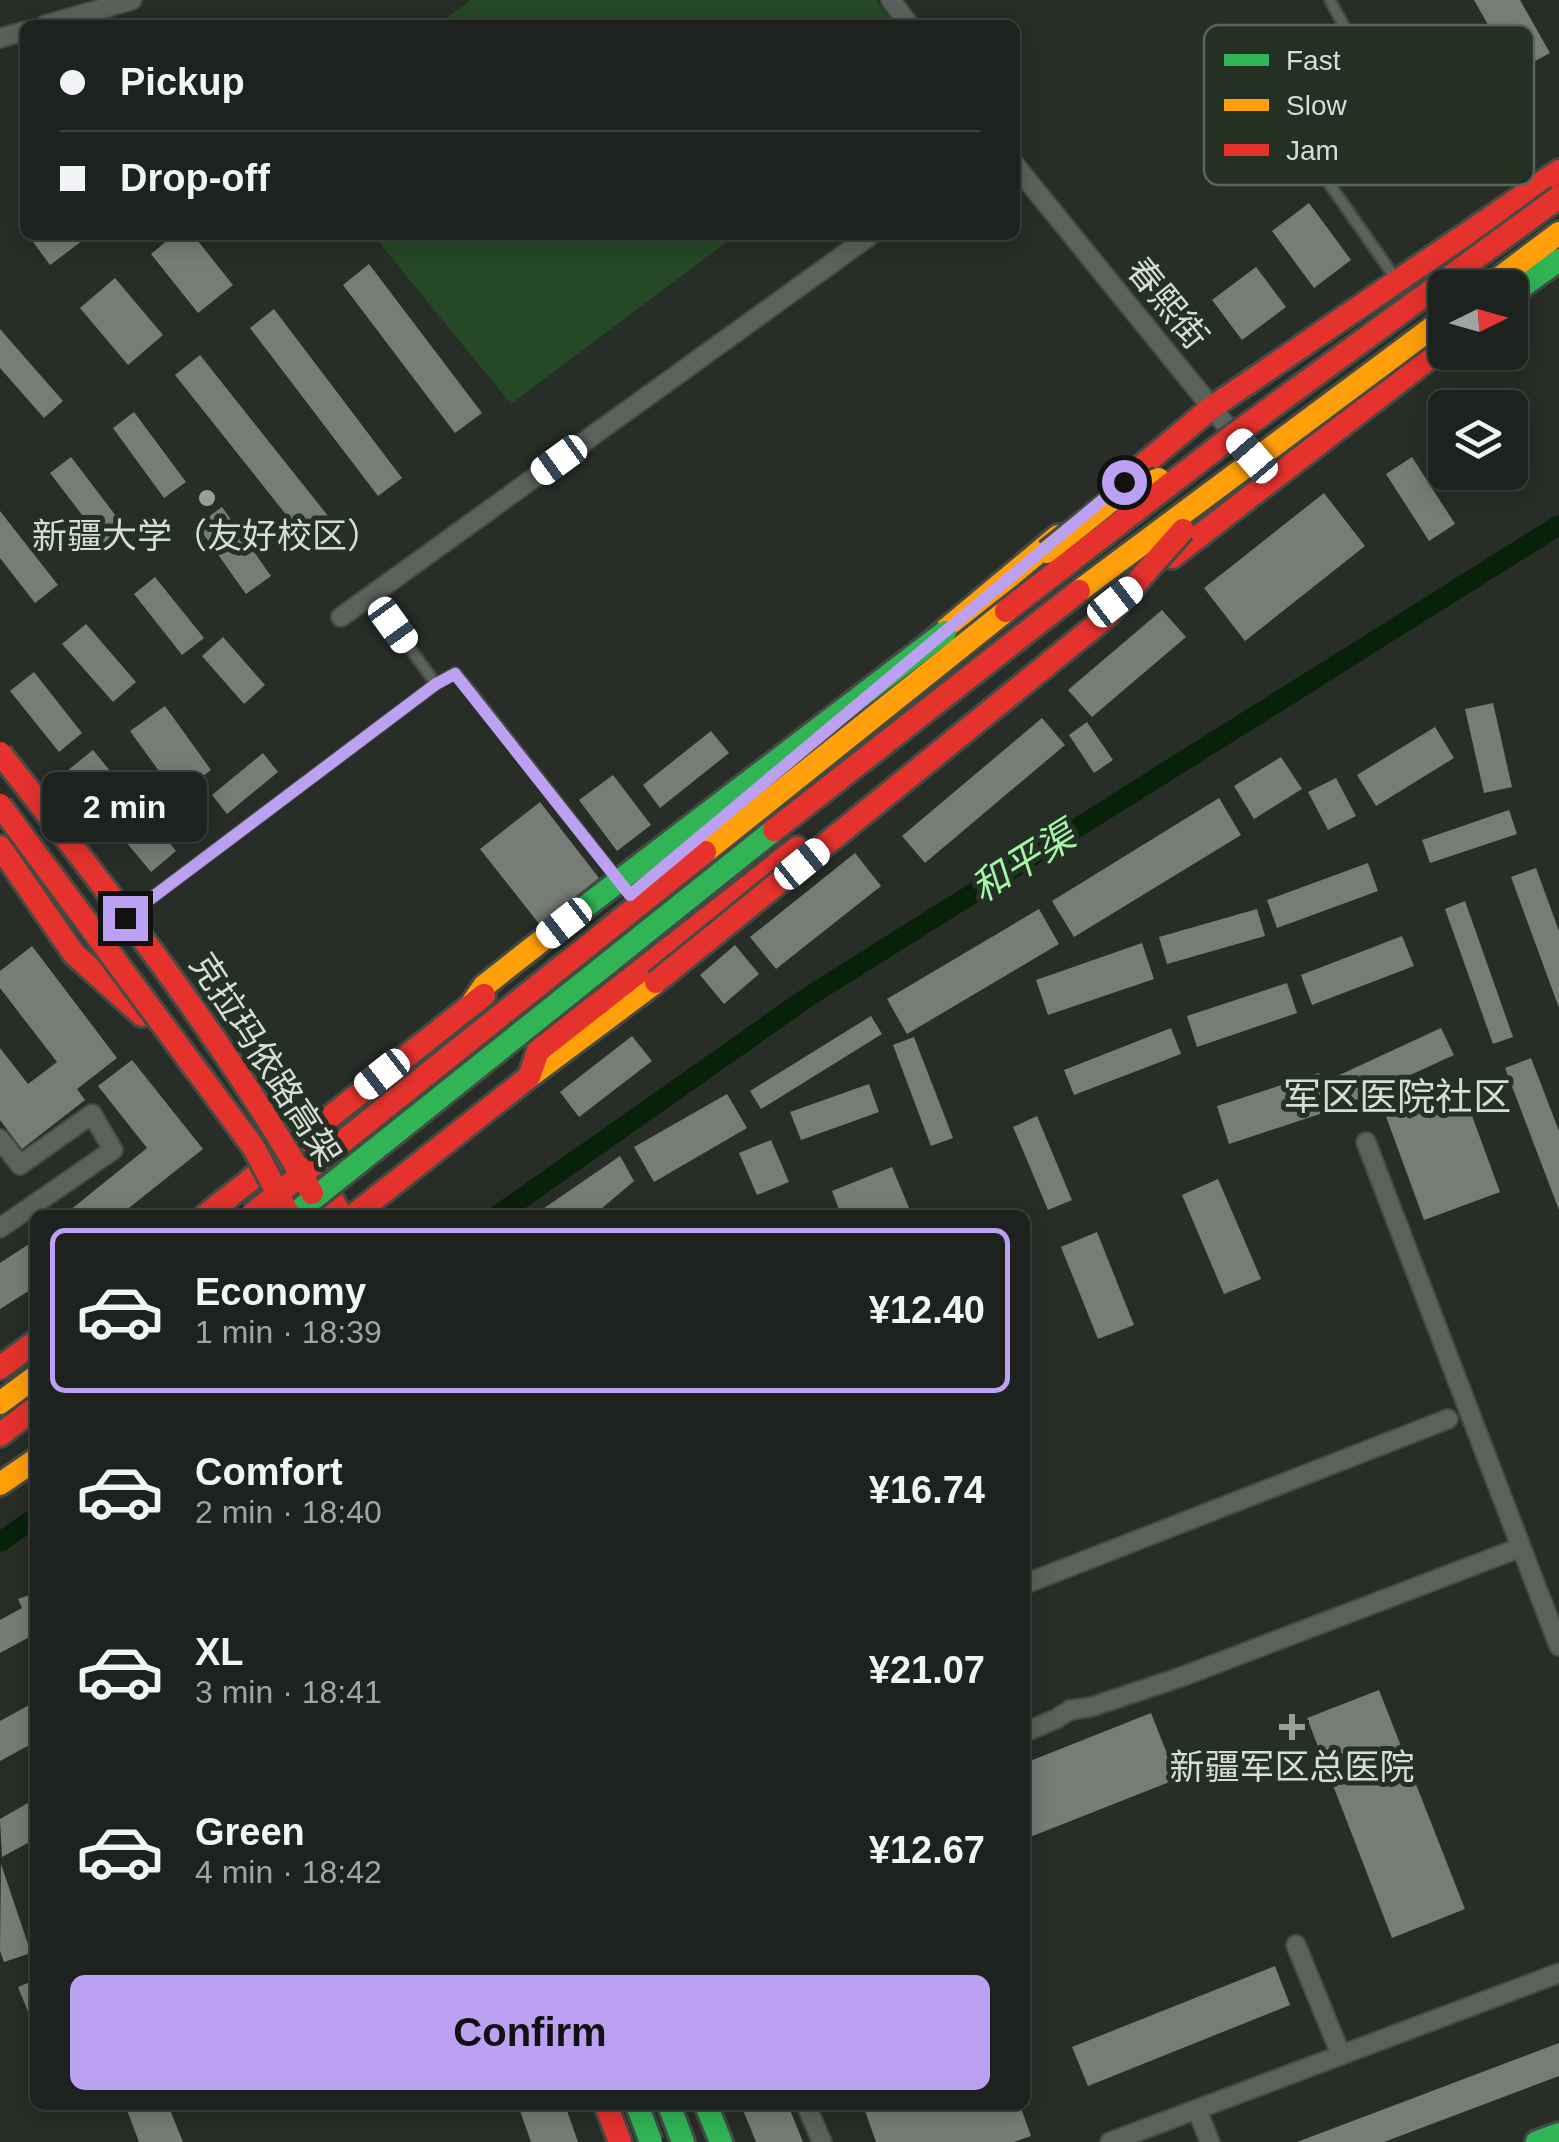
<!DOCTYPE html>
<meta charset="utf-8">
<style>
:root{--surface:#1e221e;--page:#262a27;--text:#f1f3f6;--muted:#a1a4a4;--line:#3c3f3c;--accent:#bca0f2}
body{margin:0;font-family:Arial,"Noto Sans SC",sans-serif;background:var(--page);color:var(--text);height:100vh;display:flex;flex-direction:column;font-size:38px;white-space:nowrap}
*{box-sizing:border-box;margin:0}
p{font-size:32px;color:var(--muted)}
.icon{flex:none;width:55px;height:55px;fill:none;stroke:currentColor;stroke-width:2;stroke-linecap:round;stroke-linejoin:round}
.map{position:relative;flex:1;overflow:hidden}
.drawer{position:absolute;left:30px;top:1210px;width:1000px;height:900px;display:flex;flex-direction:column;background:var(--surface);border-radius:15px;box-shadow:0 5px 25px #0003,0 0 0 2px var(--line)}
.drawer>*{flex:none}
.hud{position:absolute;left:20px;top:20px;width:1000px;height:220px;border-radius:15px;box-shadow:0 5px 25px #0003,0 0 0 2px var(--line);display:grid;align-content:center;height:220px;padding:0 40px;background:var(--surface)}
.needle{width:65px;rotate:85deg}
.tools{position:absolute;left:1428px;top:270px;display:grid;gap:20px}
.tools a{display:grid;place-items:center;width:100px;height:100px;border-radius:15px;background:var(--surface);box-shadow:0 5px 25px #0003,0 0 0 2px var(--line);font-size:50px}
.end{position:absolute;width:45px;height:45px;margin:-22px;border:12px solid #bca0f2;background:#111;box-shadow:0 0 0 5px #111}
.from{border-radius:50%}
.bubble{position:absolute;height:70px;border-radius:15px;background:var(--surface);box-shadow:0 5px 25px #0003,0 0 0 2px var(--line);font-size:32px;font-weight:700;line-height:70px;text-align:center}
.car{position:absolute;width:30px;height:60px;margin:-30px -15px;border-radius:12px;box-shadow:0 0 8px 2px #0007;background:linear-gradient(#fff 24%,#345 0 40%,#fff 0 76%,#345 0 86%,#fff 0)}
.hud b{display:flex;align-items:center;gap:35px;height:95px;font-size:38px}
.hud b+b{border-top:2px solid var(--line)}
.hud i{width:25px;height:25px;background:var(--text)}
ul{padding:18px 0 0;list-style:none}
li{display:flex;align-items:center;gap:30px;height:165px;margin:0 20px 15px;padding:0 20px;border:5px solid transparent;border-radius:15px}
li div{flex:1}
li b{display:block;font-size:38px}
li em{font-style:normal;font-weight:700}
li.current{border-color:var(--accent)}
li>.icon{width:90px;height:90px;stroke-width:1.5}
.button{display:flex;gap:20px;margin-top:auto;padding:20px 40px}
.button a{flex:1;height:115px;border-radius:15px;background:var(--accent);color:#111;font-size:40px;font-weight:700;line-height:115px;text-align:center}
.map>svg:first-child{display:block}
.green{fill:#254826}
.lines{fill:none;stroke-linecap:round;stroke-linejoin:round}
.canal{stroke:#072209;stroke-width:20}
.building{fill:#777c77}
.lane-casing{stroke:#444a44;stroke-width:14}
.street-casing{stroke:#444a44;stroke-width:22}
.fast-casing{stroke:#444a44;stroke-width:28}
.slow-casing{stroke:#444a44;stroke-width:28}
.jam-casing{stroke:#444a44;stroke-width:28}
.lane{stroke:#5b615b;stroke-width:9}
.street{stroke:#5b615b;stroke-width:18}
.fast{stroke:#30b455;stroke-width:22}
.slow{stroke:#ff9f0a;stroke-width:22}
.jam{stroke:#e5322d;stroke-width:22}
.fast-bridge-casing{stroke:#444a44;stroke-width:28;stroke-linecap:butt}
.slow-bridge-casing{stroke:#444a44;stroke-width:28;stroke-linecap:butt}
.jam-bridge-casing{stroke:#444a44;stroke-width:28;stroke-linecap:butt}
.fast-bridge{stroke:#30b455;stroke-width:22}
.slow-bridge{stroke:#ff9f0a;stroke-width:22}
.jam-bridge{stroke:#e5322d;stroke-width:22}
.route{stroke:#bca0f2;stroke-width:12}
.poi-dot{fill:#999f98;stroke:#253025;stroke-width:4}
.labels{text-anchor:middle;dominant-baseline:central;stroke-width:10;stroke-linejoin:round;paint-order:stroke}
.street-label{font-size:35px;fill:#d6ddd5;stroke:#253025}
.poi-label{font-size:35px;fill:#d6ddd5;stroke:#253025}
.water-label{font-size:38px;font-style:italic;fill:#a5f5a6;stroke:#253025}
.neighbourhood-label{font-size:38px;fill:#d1e0d1;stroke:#253025}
.key{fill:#253025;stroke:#5a645a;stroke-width:2.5}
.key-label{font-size:28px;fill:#d6ddd5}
</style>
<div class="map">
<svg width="1559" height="2142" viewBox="0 0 1559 2142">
<rect width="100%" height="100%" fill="#282d28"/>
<g class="green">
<path d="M 471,0 L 876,0 L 895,25 L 437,25 Z"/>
<path d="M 373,235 L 736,235 L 511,404 Z"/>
</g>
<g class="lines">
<g class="canal">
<path d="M 498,1215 L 808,997 L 1559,525"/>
<path d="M 0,1542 L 35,1518"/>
</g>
</g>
<g class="building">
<path d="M 1474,0 L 1520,0 L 1550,53 L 1515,72 Z"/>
<path d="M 1309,203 L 1351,260 L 1314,288 L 1272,231 Z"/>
<path d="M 28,235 L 90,235 L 50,265 Z"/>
<path d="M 174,235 L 193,235 L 233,285 L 198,313 L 151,254 Z"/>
<path d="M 369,264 L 482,413 L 455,433 L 343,285 Z"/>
<path d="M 1256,267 L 1286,307 L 1242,340 L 1212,300 Z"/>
<path d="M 115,278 L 163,335 L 128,365 L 80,308 Z"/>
<path d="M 274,309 L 402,478 L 378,496 L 250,328 Z"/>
<path d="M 0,329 L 63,401 L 44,418 L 0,368 Z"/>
<path d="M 200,355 L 332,521 L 307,541 L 175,375 Z"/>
<path d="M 134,412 L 186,482 L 164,498 L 113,428 Z"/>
<path d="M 71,457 L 129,533 L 108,549 L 50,473 Z"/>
<path d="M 1412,457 L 1455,524 L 1429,541 L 1386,474 Z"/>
<path d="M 1324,493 L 1365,546 L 1245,641 L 1204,588 Z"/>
<path d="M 222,507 L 271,576 L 246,594 L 197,525 Z"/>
<path d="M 0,511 L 58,585 L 35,603 L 0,558 Z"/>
<path d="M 155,577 L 204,638 L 182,655 L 134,594 Z"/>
<path d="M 1162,610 L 1186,637 L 1092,717 L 1068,690 Z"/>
<path d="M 86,624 L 136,682 L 113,702 L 62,644 Z"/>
<path d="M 223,637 L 265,685 L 244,704 L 202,656 Z"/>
<path d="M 34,672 L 82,733 L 59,752 L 10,691 Z"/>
<path d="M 1493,703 L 1512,787 L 1484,793 L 1465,709 Z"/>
<path d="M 165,706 L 211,770 L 177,796 L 130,731 Z"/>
<path d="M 1042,718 L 1065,745 L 925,863 L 902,836 Z"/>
<path d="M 1087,722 L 1113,760 L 1094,773 L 1069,735 Z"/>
<path d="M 1435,727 L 1454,758 L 1376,806 L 1357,775 Z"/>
<path d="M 711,731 L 729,753 L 660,808 L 643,785 Z"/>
<path d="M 93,750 L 176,851 L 151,872 L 67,771 Z"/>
<path d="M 263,753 L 278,772 L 227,814 L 212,795 Z"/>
<path d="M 1281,757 L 1302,789 L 1254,819 L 1234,786 Z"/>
<path d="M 613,775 L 651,825 L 617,851 L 579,800 Z"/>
<path d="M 1336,778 L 1356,816 L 1328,830 L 1308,792 Z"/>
<path d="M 1219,798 L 1241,835 L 1074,937 L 1052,901 Z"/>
<path d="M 540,802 L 599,878 L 540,925 L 480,849 Z"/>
<path d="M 1509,810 L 1517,834 L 1430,863 L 1422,840 Z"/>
<path d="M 855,853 L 881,886 L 776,969 L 750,937 Z"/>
<path d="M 1368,863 L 1378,891 L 1277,928 L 1267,900 Z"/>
<path d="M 1536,868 L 1559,931 L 1559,1008 L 1511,877 Z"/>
<path d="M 1465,901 L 1513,1037 L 1493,1044 L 1445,909 Z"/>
<path d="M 1039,909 L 1059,944 L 907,1034 L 887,999 Z"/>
<path d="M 1257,909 L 1265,936 L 1167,964 L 1159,937 Z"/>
<path d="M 1402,936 L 1414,966 L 1312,1005 L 1301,975 Z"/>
<path d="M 1142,943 L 1154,979 L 1048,1015 L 1036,980 Z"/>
<path d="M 735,945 L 759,974 L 724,1004 L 700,975 Z"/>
<path d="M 32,946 L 117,1058 L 77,1089 L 85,1100 L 22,1149 L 0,1120 L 0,1048 L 28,1084 L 57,1062 L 0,988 L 0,971 Z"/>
<path d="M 1287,983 L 1297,1013 L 1197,1047 L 1187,1016 Z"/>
<path d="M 871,1016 L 882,1034 L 761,1109 L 750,1091 Z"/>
<path d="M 1171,1028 L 1181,1054 L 1074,1095 L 1064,1070 Z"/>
<path d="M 1441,1028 L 1454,1055 L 1347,1104 L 1335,1077 Z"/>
<path d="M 632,1036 L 652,1061 L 579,1117 L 560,1092 Z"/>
<path d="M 914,1037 L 953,1138 L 931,1146 L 893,1045 Z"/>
<path d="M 1531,1058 L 1559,1131 L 1559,1210 L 1505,1068 Z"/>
<path d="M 132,1060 L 203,1149 L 120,1215 L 64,1215 L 147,1148 L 98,1086 Z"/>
<path d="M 1319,1073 L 1332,1110 L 1229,1144 L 1217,1106 Z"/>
<path d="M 1460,1083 L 1500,1192 L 1424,1220 L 1384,1111 Z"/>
<path d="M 869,1084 L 879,1112 L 801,1140 L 790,1112 Z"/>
<path d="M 727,1094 L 747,1128 L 654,1182 L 634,1147 Z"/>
<path d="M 1037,1116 L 1072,1200 L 1048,1210 L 1013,1127 Z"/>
<path d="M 771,1140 L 789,1182 L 757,1195 L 739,1153 Z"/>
<path d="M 620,1156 L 634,1181 L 594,1215 L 534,1215 Z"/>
<path d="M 892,1167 L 912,1215 L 841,1215 L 832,1191 Z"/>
<path d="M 1218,1179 L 1261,1279 L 1224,1294 L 1182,1195 Z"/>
<path d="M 1097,1232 L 1134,1325 L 1098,1339 L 1061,1247 Z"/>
<path d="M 35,1240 L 35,1287 L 0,1309 L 0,1263 Z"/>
<path d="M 35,1593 L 35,1622 L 30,1625 L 35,1634 L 0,1653 L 0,1620 L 22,1608 L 18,1599 Z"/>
<path d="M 1379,1690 L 1465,1909 L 1392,1938 L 1307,1718 Z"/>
<path d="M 31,1704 L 35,1711 L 35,1742 L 0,1761 L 0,1721 Z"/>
<path d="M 1151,1713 L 1177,1779 L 1025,1839 L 1025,1763 Z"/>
<path d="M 35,1799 L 35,1839 L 2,1857 L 0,1819 Z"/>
<path d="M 1,1864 L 31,1953 L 4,1962 L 0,1951 Z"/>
<path d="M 1275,1966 L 1290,2005 L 1088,2086 L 1072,2047 Z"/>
<path d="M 35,1980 L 35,2029 L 18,1987 Z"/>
<path d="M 1559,2043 L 1559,2076 L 1384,2142 L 1297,2142 Z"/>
<path d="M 125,2105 L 168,2105 L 183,2142 L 139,2142 Z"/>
<path d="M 518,2105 L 565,2105 L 578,2142 L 531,2142 Z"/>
<path d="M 741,2105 L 788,2105 L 803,2142 L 756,2142 Z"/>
<path d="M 871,2105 L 1020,2105 L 1031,2136 L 1014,2142 L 876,2142 L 864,2108 Z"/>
</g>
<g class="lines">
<g class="lane-casing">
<g id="lane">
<path d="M 1330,0 L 1363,61 L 1314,162 L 1396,279"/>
<path d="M 371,595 L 436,684 L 455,673 L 472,693 L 616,877"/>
<path d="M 130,914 L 436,684"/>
</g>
</g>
<g class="street-casing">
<g id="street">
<path d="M 891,0 L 909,25"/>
<path d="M 45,25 L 132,0"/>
<path d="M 0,38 L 25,31"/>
<path d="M 1015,165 L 1239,441"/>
<path d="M 341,617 L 871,235"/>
<path d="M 0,1139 L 20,1165 L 92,1114 L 113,1150 L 0,1228"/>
<path d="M 1366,1142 L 1559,1646"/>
<path d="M 1025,1584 L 1448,1419"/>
<path d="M 1025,1732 L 1056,1719 L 1070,1710 L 1091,1707 L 1181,1677 L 1519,1548"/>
<path d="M 1296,1945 L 1341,2055"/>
<path d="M 806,2105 L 822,2142"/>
<path d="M 1197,2110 L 1210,2142"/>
<path d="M 1110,2142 L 1559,1973"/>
</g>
</g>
<g class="fast-casing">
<g id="fast">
<path d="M 1510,295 L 1559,260"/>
<path d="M 669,2105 L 683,2142"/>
<path d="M 706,2105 L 721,2142"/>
<path d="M 1537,2142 L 1559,2134"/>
</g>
</g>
<g class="slow-casing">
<g id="slow">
<path d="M 1486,288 L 1559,233"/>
<path d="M 931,642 L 1058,536"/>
<path d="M 471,1005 L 484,986 L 564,923"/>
<path d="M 529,1077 L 656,982"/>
<path d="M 0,1403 L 35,1377"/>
<path d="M 0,1484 L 35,1460"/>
</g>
</g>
<g class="jam-casing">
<g id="jam">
<path d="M 1112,491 L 1211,408 L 1559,171"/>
<path d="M 1172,557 L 1445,346"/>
<path d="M 0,847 L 74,954 L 142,1015"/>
<path d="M 317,1173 L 341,1215"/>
<path d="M 206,1215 L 484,995"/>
<path d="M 354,1215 L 529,1077 L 538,1051 L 797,848"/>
<path d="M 0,1368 L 35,1342"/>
<path d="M 0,1435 L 35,1408"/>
<path d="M 606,2105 L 620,2142"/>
</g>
</g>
<use href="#lane" class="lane"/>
<use href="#street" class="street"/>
<use href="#fast" class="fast"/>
<use href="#slow" class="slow"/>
<use href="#jam" class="jam"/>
<g class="fast-bridge-casing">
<g id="fast-bridge">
<path d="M 564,923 L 945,632"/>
<path d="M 293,1215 L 774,830"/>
<path d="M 637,2105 L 651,2142"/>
</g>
</g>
<g class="slow-bridge-casing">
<g id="slow-bridge">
<path d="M 1047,552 L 1118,495 L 1159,479"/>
<path d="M 1079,591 L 1445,318"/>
<path d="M 705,852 L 1006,611"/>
</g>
</g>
<g class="jam-bridge-casing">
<g id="jam-bridge">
<path d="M 1006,611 L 1231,437 L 1559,197"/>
<path d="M 0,753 C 111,895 222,1036 312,1193"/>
<path d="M 0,805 L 254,1148 L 288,1213"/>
<path d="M 774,830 L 1079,591"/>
<path d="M 656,982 L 1106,617 L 1183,530"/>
<path d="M 251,1215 L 705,852"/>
</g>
</g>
<use href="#fast-bridge" class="fast-bridge"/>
<use href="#slow-bridge" class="slow-bridge"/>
<use href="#jam-bridge" class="jam-bridge"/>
</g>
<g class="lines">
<path class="route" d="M 125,918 L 436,684 L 455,674 L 630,895 L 1124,482"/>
</g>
<g class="poi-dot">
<circle cx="207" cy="498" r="10"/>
<path d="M1287 1712h10v10h10v10h-10v10h-10v-10h-10v-10h10z"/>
</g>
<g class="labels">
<g class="street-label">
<text transform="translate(1168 303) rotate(51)">春熙街</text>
<text transform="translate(266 1059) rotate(57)">克拉玛依路高架</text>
</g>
<g class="poi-label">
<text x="207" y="535">新疆大学（友好校区）</text>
<text x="1292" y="1766">新疆军区总医院</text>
</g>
<g class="water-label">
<text transform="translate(1023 862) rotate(-32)">和平渠</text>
</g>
<g class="neighbourhood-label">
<text x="1397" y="1097">军区医院社区</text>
</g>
</g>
<rect x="1204" y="25" width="330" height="160" rx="15" class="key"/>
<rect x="1224" y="54" width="45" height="12" fill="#30b455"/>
<rect x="1224" y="99" width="45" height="12" fill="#ff9f0a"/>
<rect x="1224" y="144" width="45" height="12" fill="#e5322d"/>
<g class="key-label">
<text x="1286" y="70">Fast</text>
<text x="1286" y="115">Slow</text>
<text x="1286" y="160">Jam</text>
</g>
</svg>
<div class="tools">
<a><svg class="needle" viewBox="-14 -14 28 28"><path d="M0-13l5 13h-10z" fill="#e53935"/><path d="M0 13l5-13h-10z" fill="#a1a4a4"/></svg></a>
<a><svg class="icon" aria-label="layers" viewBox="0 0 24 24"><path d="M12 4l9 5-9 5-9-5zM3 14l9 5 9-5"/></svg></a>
</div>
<i class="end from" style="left:1124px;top:482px"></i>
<i class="end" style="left:125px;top:918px"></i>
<div class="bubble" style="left:42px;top:772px;width:165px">2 min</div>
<i class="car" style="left:1252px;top:456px;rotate:319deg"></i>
<i class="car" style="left:559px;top:460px;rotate:234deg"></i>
<i class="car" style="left:1115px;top:602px;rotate:52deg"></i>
<i class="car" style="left:393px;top:625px;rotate:144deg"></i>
<i class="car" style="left:802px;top:864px;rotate:51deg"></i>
<i class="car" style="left:564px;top:923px;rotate:232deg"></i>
<i class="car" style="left:382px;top:1074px;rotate:232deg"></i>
<div class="hud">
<b><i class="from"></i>Pickup</b>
<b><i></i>Drop-off</b>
</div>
<section class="drawer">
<ul>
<li class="current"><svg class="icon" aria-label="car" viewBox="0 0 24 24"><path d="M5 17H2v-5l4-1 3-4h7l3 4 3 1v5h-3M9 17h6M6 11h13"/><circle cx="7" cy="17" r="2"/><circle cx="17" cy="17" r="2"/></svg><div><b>Economy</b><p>1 min · 18:39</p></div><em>¥12.40</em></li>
<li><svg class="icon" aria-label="car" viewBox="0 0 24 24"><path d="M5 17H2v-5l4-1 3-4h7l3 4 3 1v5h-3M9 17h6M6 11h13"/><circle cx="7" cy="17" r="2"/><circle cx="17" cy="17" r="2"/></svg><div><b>Comfort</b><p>2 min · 18:40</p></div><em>¥16.74</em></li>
<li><svg class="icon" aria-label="car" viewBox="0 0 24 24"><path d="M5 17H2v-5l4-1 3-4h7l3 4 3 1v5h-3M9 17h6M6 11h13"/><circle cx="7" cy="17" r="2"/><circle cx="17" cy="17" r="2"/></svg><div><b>XL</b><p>3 min · 18:41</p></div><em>¥21.07</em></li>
<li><svg class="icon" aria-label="car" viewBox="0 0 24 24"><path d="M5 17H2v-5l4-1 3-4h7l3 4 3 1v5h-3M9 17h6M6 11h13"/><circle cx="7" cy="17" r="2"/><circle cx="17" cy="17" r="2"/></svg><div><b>Green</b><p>4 min · 18:42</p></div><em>¥12.67</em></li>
</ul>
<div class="button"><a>Confirm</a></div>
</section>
</div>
